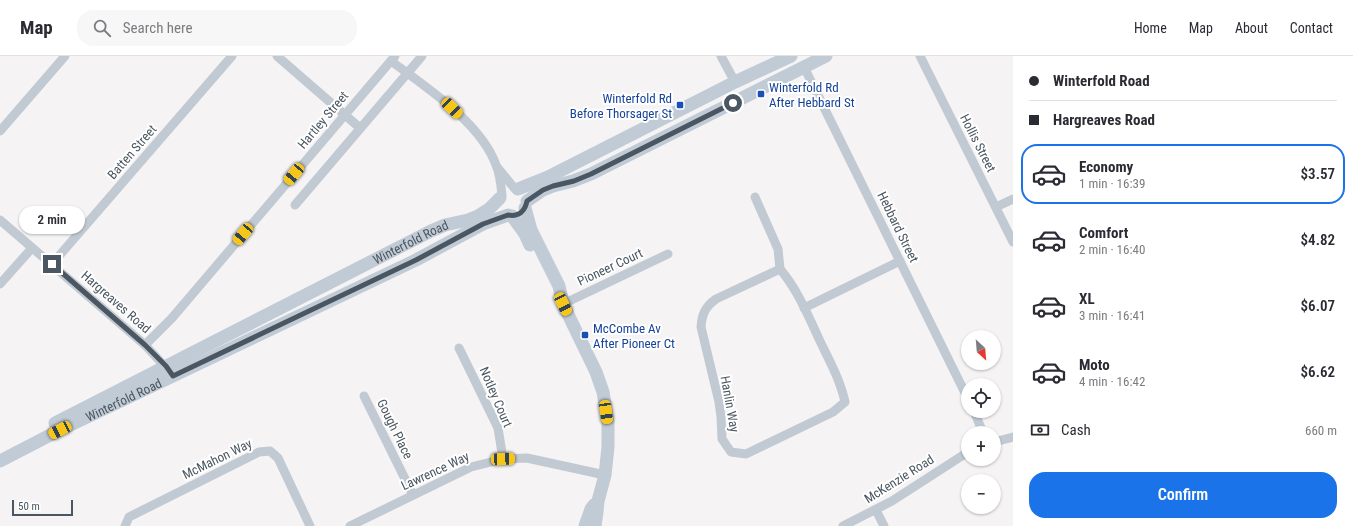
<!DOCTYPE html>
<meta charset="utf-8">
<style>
:root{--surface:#fff;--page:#f7f7f7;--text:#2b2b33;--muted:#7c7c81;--line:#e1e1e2;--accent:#1a73e8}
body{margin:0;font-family:"Roboto Condensed",sans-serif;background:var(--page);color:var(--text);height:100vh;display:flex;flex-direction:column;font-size:15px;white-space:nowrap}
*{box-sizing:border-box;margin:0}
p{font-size:13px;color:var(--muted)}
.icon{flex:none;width:22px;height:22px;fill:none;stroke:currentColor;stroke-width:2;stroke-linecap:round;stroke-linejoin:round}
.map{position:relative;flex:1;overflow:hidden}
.drawer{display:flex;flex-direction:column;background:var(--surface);width:340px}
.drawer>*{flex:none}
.guide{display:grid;align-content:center;height:88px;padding:0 16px;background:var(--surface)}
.needle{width:26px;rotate:154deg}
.buttons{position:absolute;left:961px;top:274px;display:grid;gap:8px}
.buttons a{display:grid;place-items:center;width:40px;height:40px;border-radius:50%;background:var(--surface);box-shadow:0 1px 3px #0004;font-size:20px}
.scale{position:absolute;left:12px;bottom:10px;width:61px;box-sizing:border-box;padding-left:4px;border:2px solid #4a5661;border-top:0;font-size:11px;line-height:14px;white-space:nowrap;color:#4a5661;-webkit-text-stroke:3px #fff;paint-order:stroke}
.end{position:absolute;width:18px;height:18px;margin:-9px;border:5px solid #4a5661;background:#fff;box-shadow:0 0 0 2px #fff}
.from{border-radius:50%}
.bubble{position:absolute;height:28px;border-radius:14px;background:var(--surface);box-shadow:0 1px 3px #0004;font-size:13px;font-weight:600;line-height:28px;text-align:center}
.car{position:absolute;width:12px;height:24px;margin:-12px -6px;border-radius:5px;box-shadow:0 0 3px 1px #0007;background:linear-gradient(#f5c518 24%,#345 0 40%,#f5c518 0 76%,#345 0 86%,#f5c518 0)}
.guide b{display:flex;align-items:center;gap:14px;height:38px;font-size:15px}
.guide b+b{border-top:1px solid var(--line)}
.guide i{width:10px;height:10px;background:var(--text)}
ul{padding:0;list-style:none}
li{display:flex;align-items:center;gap:12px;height:60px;margin:0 8px 6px;padding:0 8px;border:2px solid transparent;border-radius:16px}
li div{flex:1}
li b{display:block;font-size:15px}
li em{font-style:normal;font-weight:600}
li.current{border-color:var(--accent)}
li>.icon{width:36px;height:36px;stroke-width:1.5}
.pay{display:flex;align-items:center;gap:10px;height:44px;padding:0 16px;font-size:15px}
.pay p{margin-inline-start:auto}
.button{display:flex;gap:8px;margin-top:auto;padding:8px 16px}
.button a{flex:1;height:46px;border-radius:16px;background:var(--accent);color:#fff;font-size:16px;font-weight:600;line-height:46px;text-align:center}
header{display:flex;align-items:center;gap:24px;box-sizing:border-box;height:56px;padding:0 20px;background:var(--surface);border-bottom:1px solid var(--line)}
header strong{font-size:19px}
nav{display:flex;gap:22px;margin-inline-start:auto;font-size:14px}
.search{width:280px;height:36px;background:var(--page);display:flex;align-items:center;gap:10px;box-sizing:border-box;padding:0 14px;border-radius:16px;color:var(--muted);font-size:15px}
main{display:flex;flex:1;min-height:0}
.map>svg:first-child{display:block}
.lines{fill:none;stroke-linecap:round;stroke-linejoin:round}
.street{stroke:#c1cad2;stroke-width:9}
.secondary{stroke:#c1cbd6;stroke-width:13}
.route{stroke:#4a5661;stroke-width:5}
.transit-dot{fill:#1a4fb4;stroke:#fff;stroke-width:1.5}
.labels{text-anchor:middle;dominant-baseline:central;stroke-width:4;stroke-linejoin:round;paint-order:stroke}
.transit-label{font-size:13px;fill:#164399;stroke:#fff;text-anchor:start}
.street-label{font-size:13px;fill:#4a5661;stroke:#fff}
</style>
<header>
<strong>Map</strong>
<div class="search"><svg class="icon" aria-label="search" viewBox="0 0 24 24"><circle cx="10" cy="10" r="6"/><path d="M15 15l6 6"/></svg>Search here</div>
<nav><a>Home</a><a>Map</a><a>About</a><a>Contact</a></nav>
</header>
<main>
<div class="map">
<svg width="1013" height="470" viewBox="0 0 1013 470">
<rect width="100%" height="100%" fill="#f5f3f3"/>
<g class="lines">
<g class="street">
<path d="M 277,0 L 360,72"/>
<path d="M 721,0 L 735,26"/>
<path d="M 920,0 L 1013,186"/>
<path d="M 391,5 C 426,31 481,67 496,109 C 500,118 501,129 502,139"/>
<path d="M 804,11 L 968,343"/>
<path d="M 0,75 L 65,0"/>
<path d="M 497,111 L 515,133"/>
<path d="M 755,141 L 778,193 L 780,213"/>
<path d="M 295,149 L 422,0"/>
<path d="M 996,151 L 1013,143"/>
<path d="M 0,164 L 145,289 L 169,315"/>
<path d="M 52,208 L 232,0"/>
<path d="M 780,213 C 797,233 808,259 819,283 C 829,304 840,323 845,346 L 833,356 L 746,398 L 731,396 L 722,383 L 721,361 L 719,346 L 701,271 C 702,258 705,251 716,243 Z"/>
<path d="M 0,228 L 32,192"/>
<path d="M 563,248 L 668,198"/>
<path d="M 804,252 L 900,205"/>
<path d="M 145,289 L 172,262 L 395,0"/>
<path d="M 459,292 L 498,372 L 503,403"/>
<path d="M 364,340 L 413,439"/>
<path d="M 974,355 L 983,377"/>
<path d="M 994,386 L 1013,381"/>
<path d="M 876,454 L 884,470"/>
<path d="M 125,470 L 129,461 L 259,396 L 270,395 L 278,402 L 310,470"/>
<path d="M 350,470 L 471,411 L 503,403 L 527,402 L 605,419"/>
<path d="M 843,470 L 892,445 L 968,396"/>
</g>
<g class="secondary">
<path d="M 518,133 L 548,121 L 735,26 L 791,0"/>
<path d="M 527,145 L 543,134 L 553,130 L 573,125 L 591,118 L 826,0"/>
<path d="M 525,152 L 531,174 L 559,230 L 563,248 L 596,316 L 603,336 L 608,366 L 608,391 L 605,419 L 598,445 L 597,456 L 595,470"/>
<path d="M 512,160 L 525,178 L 530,189"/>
<path id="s1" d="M 55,367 L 431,175 L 445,169 L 468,164 L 478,160 L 489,153 L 500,142"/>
<path id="s2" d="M 0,405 L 60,374 L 416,204 L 483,168 L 508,159"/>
<path d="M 585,470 L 591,453 L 594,449"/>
</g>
</g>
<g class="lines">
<path class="route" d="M 52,208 L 145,289 L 166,310 L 173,320 L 416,204 L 483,168 L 508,159 C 519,161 525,155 527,145 L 543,134 L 553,130 L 574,125 L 591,118 L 733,47"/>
</g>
<g class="transit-dot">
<rect x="757" y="34" width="8" height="8" rx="2"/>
<rect x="676" y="45" width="8" height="8" rx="2"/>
<rect x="581" y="275" width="8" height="8" rx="2"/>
</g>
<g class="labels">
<g class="transit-label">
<text x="769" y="31">Winterfold Rd<tspan x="769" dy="15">After Hebbard St</tspan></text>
<text x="672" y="42" text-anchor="end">Winterfold Rd<tspan x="672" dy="15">Before Thorsager St</tspan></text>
<text x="593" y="272">McCombe Av<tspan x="593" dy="15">After Pioneer Ct</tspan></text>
</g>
<g class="street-label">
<text transform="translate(323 64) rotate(-50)">Hartley Street</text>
<text transform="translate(978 87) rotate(63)">Hollis Street</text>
<text transform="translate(132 96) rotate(-49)">Batten Street</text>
<text transform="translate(898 171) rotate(64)">Hebbard Street</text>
<text stroke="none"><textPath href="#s1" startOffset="399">Winterfold Road</textPath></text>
<text transform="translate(610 211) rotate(-25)">Pioneer Court</text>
<text transform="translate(116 246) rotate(41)">Hargreaves Road</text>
<text transform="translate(496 341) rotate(67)">Notley Court</text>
<text stroke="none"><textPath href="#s2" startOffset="138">Winterfold Road</textPath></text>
<text transform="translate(730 348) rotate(80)">Hanlin Way</text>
<text transform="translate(395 373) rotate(64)">Gough Place</text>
<text transform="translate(217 403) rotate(-26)">McMahon Way</text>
<text transform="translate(435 415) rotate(-25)">Lawrence Way</text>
<text transform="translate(899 423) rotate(-32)">McKenzie Road</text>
</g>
</g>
</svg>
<div class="buttons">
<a><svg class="needle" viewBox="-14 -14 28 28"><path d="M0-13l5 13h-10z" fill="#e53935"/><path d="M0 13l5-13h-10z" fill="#7c7c81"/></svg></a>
<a><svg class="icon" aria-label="locate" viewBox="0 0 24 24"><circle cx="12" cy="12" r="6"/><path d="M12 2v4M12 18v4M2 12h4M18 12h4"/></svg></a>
<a>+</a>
<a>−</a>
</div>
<div class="scale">50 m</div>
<i class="end from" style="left:733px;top:47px"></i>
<i class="end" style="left:52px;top:208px"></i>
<div class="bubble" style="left:19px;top:150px;width:66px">2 min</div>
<i class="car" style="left:452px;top:52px;rotate:134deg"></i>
<i class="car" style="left:294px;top:118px;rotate:220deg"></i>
<i class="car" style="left:243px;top:178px;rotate:220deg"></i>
<i class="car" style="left:563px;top:248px;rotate:154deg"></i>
<i class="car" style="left:606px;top:356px;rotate:172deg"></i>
<i class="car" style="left:60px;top:374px;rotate:243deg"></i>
<i class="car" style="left:503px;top:403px;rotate:88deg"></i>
</div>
<section class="drawer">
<div class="guide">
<b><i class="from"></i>Winterfold Road</b>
<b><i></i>Hargreaves Road</b>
</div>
<ul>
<li class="current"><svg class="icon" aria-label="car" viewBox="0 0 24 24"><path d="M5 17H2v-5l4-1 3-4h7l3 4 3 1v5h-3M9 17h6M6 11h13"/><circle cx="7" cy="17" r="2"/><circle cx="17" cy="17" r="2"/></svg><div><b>Economy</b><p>1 min · 16:39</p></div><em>$3.57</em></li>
<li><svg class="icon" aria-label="car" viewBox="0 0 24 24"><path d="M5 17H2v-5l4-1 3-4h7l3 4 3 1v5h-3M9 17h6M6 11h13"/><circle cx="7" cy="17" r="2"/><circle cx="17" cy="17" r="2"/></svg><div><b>Comfort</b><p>2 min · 16:40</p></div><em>$4.82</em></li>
<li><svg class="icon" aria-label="car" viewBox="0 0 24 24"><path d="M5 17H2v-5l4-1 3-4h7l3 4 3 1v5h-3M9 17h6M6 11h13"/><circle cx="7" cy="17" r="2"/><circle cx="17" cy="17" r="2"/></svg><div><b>XL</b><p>3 min · 16:41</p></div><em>$6.07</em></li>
<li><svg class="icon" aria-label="car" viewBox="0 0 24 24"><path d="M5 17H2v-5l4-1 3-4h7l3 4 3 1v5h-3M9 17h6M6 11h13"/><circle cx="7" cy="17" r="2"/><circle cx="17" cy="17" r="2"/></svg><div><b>Moto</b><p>4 min · 16:42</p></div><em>$6.62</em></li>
</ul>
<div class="pay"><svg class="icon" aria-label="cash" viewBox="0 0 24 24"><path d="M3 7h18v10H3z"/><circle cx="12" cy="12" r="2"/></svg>Cash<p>660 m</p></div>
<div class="button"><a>Confirm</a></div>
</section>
</main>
